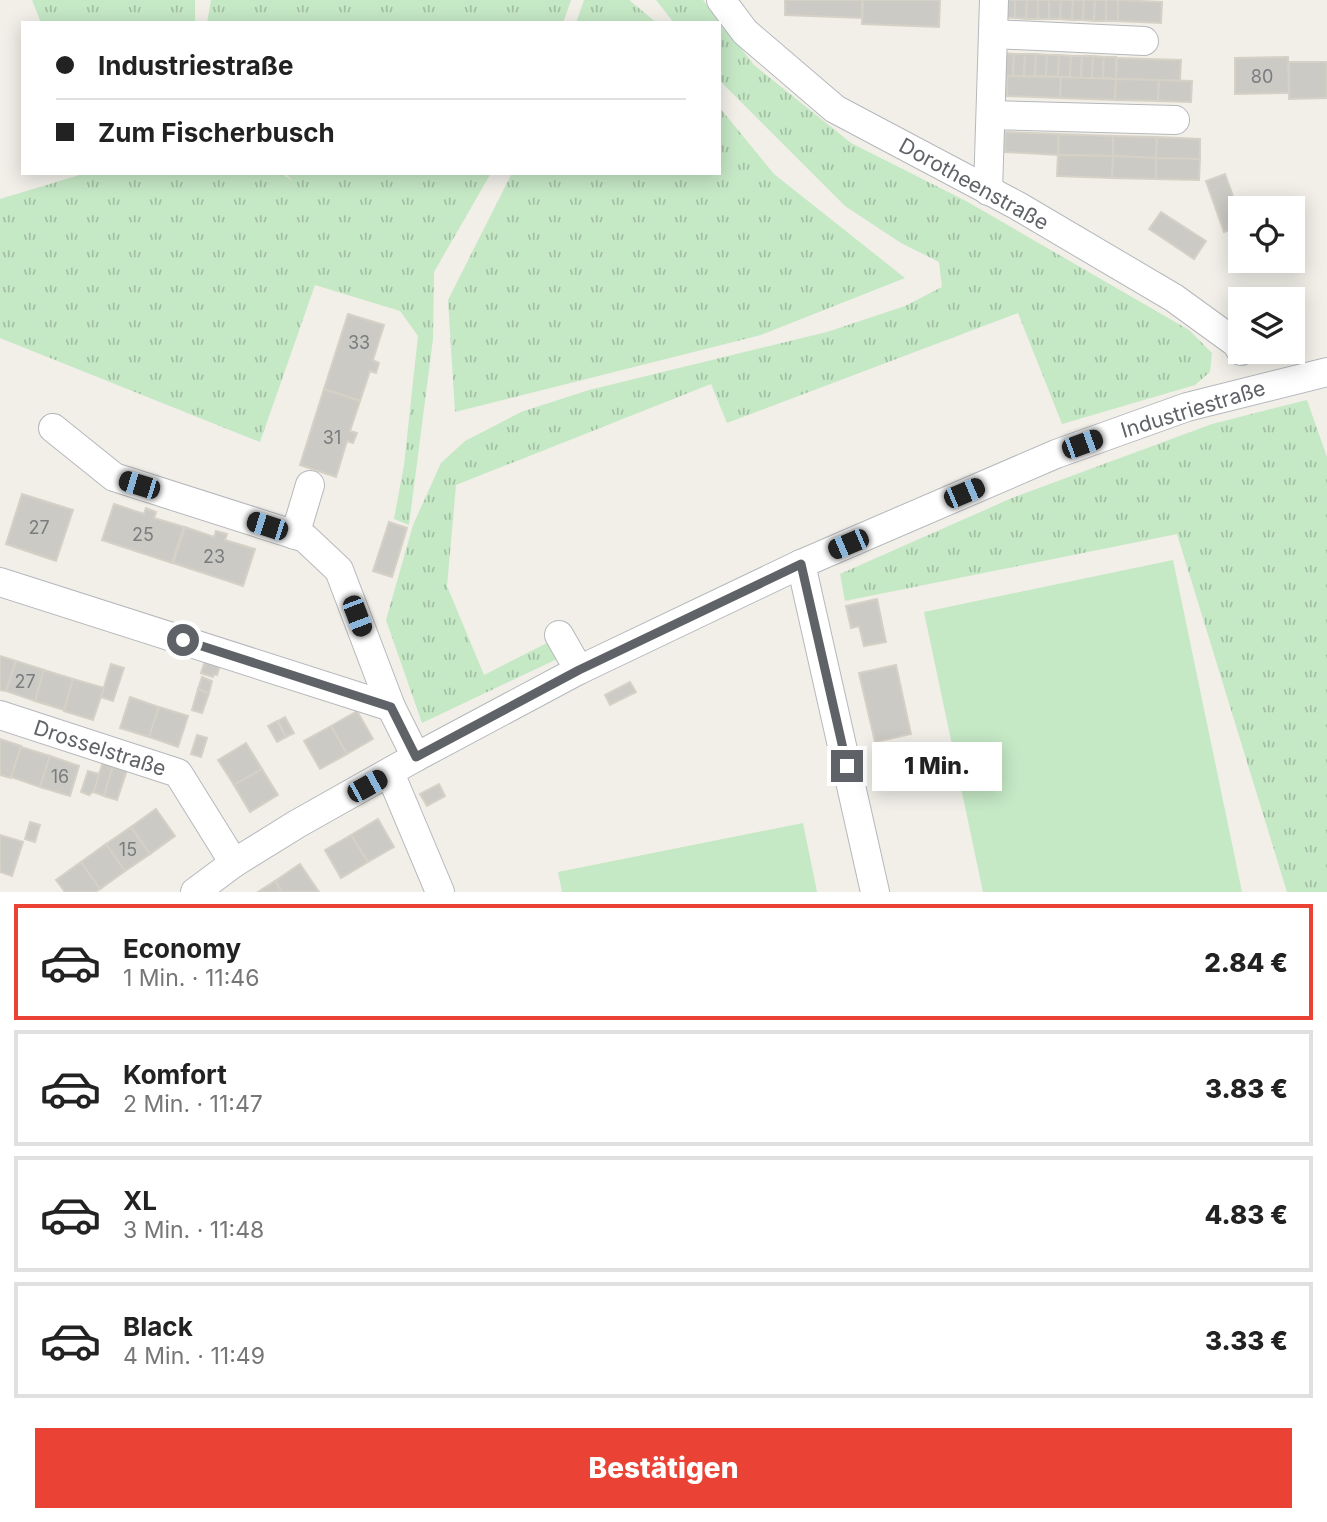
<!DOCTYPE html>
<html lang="de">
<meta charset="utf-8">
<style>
:root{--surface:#fff;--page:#f2f2f2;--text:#222;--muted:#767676;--line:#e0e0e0;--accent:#ea4335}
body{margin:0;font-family:Inter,sans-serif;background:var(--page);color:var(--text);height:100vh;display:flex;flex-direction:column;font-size:26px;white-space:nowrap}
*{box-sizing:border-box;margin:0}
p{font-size:23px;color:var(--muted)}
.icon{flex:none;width:38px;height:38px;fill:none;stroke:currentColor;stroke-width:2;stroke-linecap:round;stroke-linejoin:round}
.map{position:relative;height:892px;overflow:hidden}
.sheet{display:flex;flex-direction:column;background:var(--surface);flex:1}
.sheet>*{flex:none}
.hud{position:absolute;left:21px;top:21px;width:700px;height:154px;border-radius:0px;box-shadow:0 4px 18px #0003;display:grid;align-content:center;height:154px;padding:0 35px;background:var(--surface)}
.buttons{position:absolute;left:1228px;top:196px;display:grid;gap:14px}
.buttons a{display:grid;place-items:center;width:77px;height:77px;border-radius:0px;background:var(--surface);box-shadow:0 4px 18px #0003;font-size:35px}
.end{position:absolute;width:32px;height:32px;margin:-16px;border:9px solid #5f6368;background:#fff;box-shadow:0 0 0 4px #fff}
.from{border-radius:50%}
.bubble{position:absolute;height:49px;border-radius:0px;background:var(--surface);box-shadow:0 4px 18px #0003;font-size:23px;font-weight:800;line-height:49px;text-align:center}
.car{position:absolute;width:21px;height:42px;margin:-21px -10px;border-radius:9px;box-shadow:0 0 5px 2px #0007;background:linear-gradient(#222 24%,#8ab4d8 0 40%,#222 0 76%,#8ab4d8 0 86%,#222 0)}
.hud b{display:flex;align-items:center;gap:24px;height:66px;font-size:26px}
.hud b+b{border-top:2px solid var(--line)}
.hud i{width:18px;height:18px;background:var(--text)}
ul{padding:12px 0 0;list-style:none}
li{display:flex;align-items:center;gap:21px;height:116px;margin:0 14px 10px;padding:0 21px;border:4px solid var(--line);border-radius:0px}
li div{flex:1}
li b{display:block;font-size:26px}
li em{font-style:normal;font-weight:800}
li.active{border-color:var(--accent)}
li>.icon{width:63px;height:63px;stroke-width:1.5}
.cta{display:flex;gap:14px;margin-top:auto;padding:14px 35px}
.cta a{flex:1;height:80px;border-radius:0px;background:var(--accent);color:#fff;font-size:28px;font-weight:800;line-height:80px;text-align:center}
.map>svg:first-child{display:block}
.grass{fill:url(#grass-tufts)}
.garden{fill:#c5e8c5}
.building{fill:#cccac5;stroke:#d6d1c6;stroke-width:2}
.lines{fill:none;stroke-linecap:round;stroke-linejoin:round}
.minor-casing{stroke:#b5b8bc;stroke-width:30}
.minor{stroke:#fff;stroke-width:28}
.route{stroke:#5f6368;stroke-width:9}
.labels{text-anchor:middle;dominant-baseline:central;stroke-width:5;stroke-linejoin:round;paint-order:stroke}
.number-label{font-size:18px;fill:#7a7d7f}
.street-label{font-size:21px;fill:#5f6368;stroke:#fff}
</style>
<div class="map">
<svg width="1327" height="892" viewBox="0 0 1327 892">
<defs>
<pattern id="grass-tufts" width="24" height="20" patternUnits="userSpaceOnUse" patternTransform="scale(1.75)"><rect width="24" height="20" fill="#c5e8c5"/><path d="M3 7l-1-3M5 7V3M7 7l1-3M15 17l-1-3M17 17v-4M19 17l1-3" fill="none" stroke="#a3c0a4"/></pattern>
</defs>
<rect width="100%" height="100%" fill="#f1efe8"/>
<g class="grass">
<path d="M 32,0 L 195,0 L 195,23 L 41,23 Z"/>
<path d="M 211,0 L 571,0 L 563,23 L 207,23 Z"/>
<path d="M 584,0 L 629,0 L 657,23 L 576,23 Z"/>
<path d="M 656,0 L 703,0 L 754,65 L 851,143 L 966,201 L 1189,330 L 1212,353 L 1210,372 L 1195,385 L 1062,424 L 1018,313 L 727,423 L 711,384 L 456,485 L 447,586 L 484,675 L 549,642 L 557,659 L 422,723 L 386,620 L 413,525 L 441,463 L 465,441 L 521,412 L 589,390 L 827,332 L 905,306 L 942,287 L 939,262 L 901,243 L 845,206 L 723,84 L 719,78 L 719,23 L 674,23 Z"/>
<path d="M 719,107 L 774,174 L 905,278 L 761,335 L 455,412 L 448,300 L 512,173 L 719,173 Z"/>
<path d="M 86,173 L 281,173 L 293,181 L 285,173 L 491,173 L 434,272 L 433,339 L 409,525 L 394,519 L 404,465 L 418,336 L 400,311 L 315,285 L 260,442 L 0,338 L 0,199 Z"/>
<path d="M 1307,400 L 1327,457 L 1327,892 L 1287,892 L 1177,534 L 845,601 L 840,574 L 1012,498 L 1212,424 Z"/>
</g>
<g class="garden">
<path d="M 1173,560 L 1242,892 L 983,892 L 924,612 Z"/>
<path d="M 803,823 L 817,892 L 562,892 L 558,872 Z"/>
</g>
<g class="building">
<path d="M 785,0 L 862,0 L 862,18 L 785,15 Z"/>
<path d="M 863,0 L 940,0 L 939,27 L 862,24 Z"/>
<path d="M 1003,0 L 1015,0 L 1015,18 L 1003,17 Z"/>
<path d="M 1015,0 L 1027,0 L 1026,19 L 1015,18 Z"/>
<path d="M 1027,0 L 1038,0 L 1038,19 L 1026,19 Z"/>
<rect x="1038" y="0" width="11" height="19"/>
<path d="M 1049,0 L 1061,0 L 1060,19 L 1049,19 Z"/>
<path d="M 1061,0 L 1073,0 L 1072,20 L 1060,19 Z"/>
<path d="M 1073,0 L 1084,0 L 1083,20 L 1072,20 Z"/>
<path d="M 1084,0 L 1095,0 L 1094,21 L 1083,20 Z"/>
<path d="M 1095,0 L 1106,0 L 1106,21 L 1094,21 Z"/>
<rect x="1106" y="0" width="12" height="21"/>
<path d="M 1118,0 L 1162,2 L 1161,23 L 1118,21 Z"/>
<path d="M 1002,53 L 1014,54 L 1013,76 L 1001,75 Z"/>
<path d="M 1014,54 L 1025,54 L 1024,76 L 1013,76 Z"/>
<path d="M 1025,54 L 1036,54 L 1035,76 L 1024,76 Z"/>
<path d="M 1036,54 L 1047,55 L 1046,76 L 1035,76 Z"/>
<path d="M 1047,55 L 1059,55 L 1058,77 L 1046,76 Z"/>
<path d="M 1059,55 L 1071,56 L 1070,77 L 1058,77 Z"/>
<path d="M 1071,56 L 1082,56 L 1081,78 L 1070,77 Z"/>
<path d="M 1082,56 L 1093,56 L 1092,78 L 1081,78 Z"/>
<path d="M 1093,56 L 1104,57 L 1103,78 L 1092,78 Z"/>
<path d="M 1104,57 L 1116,57 L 1116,79 L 1103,78 Z"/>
<path d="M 1288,57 L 1289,93 L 1235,94 L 1235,58 Z"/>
<path d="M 1117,58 L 1181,60 L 1180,81 L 1116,79 Z"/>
<path d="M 1289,62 L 1327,62 L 1327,98 L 1289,99 Z"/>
<path d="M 1007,76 L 1061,77 L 1060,98 L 1007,96 Z"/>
<path d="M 1061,77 L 1116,79 L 1115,100 L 1060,98 Z"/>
<path d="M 1116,79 L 1159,80 L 1158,101 L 1115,100 Z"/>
<path d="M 1159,80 L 1192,81 L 1191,102 L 1158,101 Z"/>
<path d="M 1005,132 L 1059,134 L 1058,155 L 1005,152 Z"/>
<path d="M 1059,134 L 1113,136 L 1113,156 L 1058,155 Z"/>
<path d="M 1113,136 L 1157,137 L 1156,158 L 1113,156 Z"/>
<path d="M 1157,137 L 1200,139 L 1200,159 L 1156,158 Z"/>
<path d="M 1058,155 L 1113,156 L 1112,178 L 1057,176 Z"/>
<path d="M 1113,156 L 1156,158 L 1156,179 L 1112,178 Z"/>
<path d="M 1156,158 L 1200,159 L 1199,180 L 1156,179 Z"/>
<path d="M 1225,174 L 1241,218 L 1241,226 L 1224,232 L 1206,181 Z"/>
<path d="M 1161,212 L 1206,241 L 1194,259 L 1149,229 Z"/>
<path d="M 348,314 L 384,325 L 373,360 L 379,363 L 376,373 L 370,371 L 360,401 L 324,389 Z"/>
<path d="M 324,389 L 360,401 L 350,431 L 357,433 L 353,443 L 347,441 L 336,477 L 300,465 Z"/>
<path d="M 22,494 L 73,510 L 56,561 L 6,544 Z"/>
<path d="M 114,504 L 144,514 L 146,508 L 156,512 L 154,518 L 184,527 L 172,563 L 102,540 Z"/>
<path d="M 389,522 L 407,528 L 392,577 L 373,571 Z"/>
<path d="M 185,527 L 214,537 L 216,531 L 227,534 L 225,540 L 255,549 L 243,586 L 173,563 Z"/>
<path d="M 877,599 L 886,642 L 864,646 L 859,626 L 851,628 L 846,606 Z"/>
<path d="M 207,655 L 222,660 L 217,675 L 214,674 L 213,677 L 201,673 Z"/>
<path d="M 0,656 L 16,661 L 6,691 L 0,690 Z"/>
<path d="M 16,661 L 44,670 L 35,701 L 6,691 Z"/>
<path d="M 111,664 L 124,668 L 113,701 L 101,697 Z"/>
<path d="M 896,665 L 911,734 L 875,742 L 859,673 Z"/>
<path d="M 44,670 L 73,679 L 64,710 L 35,701 Z"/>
<path d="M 202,677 L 212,681 L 209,693 L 198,689 Z"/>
<path d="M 73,679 L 104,688 L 93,720 L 64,711 Z"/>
<path d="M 630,682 L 636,692 L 610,705 L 605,695 Z"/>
<path d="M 198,689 L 209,693 L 202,713 L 192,710 Z"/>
<path d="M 130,697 L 159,707 L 149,737 L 120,728 Z"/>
<path d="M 159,707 L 188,716 L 178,747 L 149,737 Z"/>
<path d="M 357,711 L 373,739 L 347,754 L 331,726 Z"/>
<path d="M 285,717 L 294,733 L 286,737 L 278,721 Z"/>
<path d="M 277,721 L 286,737 L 277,742 L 268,726 Z"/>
<path d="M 331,726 L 347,754 L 320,769 L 304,741 Z"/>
<path d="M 197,735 L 207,738 L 201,757 L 191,754 Z"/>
<path d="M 0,739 L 21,746 L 11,778 L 0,775 Z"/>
<path d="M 246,743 L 262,769 L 234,785 L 218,760 Z"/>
<path d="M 21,747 L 50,756 L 40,787 L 11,777 Z"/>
<path d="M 50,756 L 79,766 L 70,796 L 40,787 Z"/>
<path d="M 105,756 L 115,759 L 104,796 L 93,792 Z"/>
<path d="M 115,759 L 129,764 L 117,800 L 104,796 Z"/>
<path d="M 262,769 L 278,795 L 250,812 L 234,785 Z"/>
<path d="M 88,771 L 99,774 L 94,791 L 89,795 L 81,792 Z"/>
<path d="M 439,784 L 445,796 L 427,806 L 420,794 Z"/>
<path d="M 156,809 L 175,836 L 150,854 L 131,827 Z"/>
<path d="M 378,819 L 394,847 L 368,862 L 351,835 Z"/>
<path d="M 30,822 L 40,825 L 35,842 L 25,839 Z"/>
<path d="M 131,827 L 150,854 L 125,871 L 106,844 Z"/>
<path d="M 0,835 L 23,842 L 12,876 L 0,872 Z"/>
<path d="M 351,835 L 368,862 L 341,878 L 325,850 Z"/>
<path d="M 106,844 L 125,871 L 100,889 L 81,862 Z"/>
<path d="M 81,862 L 100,889 L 95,892 L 65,892 L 56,880 Z"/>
<path d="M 300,864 L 319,892 L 282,892 L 275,881 Z"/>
<path d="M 275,881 L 282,892 L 258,892 Z"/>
</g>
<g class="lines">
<g class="minor-casing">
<g id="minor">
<path d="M 721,0 L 745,32 L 835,109 L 1018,206 L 1174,298 L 1236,343 L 1241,351"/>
<path d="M 993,34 L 1144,41"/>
<path d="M 991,115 L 1175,120"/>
<path d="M 988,191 L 994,0"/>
<path d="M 53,428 L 114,477 L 305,538 L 339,570 L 391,707"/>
<path d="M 295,535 L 310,485"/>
<path d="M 801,564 L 875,892"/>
<path d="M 0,582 L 391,707 L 416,757"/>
<path d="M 559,635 L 579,670"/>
<path d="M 0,715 L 178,773 L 234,863"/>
<path d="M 390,773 L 440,892"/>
<path d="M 195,892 L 234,863 L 297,824 L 416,757 L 579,670 L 801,564 L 1056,454 L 1187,407 L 1327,372"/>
</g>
</g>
<use href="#minor" class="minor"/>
</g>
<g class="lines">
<path class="route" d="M 183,640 L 391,707 L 416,757 L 579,670 L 801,564 L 847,766"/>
</g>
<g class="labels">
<g class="number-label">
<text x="1262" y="76">80</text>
<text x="359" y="342">33</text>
<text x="332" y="437">31</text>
<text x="39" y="527">27</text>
<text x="143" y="534">25</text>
<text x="214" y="556">23</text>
<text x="25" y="681">27</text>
<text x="60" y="776">16</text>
<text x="128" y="849">15</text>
</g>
<g class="street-label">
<text transform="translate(974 184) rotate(29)">Dorotheenstraße</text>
<text transform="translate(1193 409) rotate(-17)">Industriestraße</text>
<text transform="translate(100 748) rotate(18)">Drosselstraße</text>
</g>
</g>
</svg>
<div class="buttons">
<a><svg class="icon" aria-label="locate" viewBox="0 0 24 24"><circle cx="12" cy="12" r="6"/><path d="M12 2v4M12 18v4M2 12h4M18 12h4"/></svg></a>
<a><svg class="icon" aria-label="layers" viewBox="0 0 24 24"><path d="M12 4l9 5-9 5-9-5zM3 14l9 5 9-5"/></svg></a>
</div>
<i class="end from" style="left:183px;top:640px"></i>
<i class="end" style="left:847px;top:766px"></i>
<div class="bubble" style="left:872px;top:742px;width:130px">1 Min.</div>
<i class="car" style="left:1082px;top:444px;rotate:70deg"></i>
<i class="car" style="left:139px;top:485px;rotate:287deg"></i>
<i class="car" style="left:964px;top:493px;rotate:67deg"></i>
<i class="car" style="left:267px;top:526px;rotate:288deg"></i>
<i class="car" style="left:848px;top:544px;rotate:247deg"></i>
<i class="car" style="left:357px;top:616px;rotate:159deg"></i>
<i class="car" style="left:367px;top:786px;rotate:61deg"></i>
<div class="hud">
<b><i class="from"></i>Industriestraße</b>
<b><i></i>Zum Fischerbusch</b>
</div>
</div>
<section class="sheet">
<ul>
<li class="active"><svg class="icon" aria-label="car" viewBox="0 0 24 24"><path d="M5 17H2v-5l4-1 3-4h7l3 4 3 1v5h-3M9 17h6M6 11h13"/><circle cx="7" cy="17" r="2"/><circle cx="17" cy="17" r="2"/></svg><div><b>Economy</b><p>1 Min. · 11:46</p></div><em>2.84 €</em></li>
<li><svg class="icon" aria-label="car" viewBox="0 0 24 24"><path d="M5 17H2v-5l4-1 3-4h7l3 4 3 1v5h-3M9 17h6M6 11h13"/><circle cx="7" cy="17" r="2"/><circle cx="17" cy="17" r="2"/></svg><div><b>Komfort</b><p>2 Min. · 11:47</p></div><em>3.83 €</em></li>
<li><svg class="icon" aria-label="car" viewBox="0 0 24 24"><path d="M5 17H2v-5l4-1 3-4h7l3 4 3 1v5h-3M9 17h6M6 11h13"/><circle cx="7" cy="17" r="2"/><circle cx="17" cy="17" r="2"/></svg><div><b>XL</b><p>3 Min. · 11:48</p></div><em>4.83 €</em></li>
<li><svg class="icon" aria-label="car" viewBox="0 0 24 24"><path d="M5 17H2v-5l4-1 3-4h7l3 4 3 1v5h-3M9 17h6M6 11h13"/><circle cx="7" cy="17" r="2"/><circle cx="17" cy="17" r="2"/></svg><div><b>Black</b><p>4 Min. · 11:49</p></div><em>3.33 €</em></li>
</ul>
<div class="cta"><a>Bestätigen</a></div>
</section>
